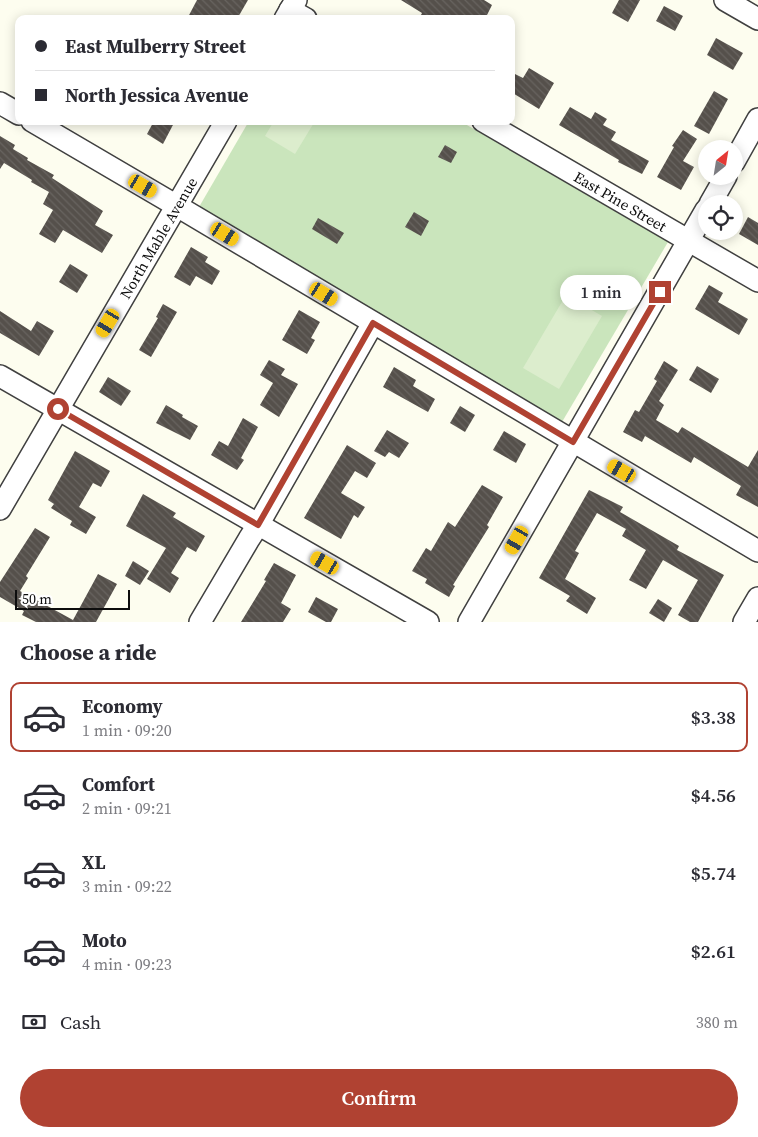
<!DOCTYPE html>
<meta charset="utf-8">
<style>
:root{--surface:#fff;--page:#f7f7f7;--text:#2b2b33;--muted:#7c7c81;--line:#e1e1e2;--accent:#b04232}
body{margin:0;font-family:"Source Serif 4",serif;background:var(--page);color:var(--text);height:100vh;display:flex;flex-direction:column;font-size:19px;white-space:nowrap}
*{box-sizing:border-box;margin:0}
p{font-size:16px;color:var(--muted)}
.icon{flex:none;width:28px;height:28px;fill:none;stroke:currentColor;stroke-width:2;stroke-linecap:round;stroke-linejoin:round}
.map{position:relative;height:622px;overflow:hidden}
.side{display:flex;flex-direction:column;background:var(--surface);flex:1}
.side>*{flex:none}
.banner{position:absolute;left:15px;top:15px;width:500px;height:110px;border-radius:10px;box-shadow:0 2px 12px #0003;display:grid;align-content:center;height:110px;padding:0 20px;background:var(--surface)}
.needle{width:32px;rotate:30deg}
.buttons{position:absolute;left:698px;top:140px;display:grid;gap:10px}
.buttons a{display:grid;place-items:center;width:45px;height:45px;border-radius:50%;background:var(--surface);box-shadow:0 2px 12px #0003;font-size:25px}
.scale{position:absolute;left:15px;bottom:12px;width:115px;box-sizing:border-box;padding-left:5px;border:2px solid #0d0d0d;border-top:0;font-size:14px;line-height:18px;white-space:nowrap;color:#0d0d0d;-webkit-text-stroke:4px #fff;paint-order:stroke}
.end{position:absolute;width:22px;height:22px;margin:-11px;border:6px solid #b04232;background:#fff;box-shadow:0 0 0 2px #fff}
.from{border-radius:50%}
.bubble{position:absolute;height:35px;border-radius:18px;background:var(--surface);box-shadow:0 2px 12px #0003;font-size:16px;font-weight:600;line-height:35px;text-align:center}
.car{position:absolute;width:15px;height:30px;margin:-15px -8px;border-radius:6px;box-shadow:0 0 4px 1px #0007;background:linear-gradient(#f5c518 24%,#345 0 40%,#f5c518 0 76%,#345 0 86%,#f5c518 0)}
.banner b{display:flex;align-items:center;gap:18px;height:48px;font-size:19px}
.banner b+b{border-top:1px solid var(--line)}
.banner i{width:12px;height:12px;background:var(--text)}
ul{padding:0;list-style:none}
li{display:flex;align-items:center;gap:15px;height:70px;margin:0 10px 8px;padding:0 10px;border:2px solid transparent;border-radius:10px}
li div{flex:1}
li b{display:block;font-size:19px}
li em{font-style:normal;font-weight:600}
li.active{border-color:var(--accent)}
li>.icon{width:45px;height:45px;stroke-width:1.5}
h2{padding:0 20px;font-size:22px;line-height:60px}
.pay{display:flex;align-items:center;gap:12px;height:55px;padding:0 20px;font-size:19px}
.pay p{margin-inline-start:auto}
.action{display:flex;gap:10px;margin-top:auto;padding:10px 20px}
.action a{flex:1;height:58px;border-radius:30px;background:var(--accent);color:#fff;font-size:20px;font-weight:600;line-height:58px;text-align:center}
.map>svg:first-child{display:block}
.park{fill:#cae5bc}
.pitch{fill:#dcedcd}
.building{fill:url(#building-back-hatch)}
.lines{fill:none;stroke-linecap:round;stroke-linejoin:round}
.minor-casing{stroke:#404040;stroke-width:24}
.minor{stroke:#fff;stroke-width:21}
.route{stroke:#b04232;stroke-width:6}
.labels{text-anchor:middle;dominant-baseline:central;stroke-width:5;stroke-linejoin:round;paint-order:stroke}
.street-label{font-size:15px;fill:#0d0d0d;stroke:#fff}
</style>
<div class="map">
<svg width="758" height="622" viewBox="0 0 758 622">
<defs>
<pattern id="building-back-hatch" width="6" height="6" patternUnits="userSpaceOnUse" patternTransform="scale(1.25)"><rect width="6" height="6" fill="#55504b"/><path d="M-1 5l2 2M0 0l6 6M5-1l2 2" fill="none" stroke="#686460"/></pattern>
</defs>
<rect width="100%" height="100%" fill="#fdfdef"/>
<path class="park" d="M 249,121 L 460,121 L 668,242 L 562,422 L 199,207 Z"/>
<g class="pitch">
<path d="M 274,121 L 315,121 L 295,154 L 265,136 Z"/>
<path d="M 566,295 L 602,316 L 559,389 L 523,368 Z"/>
</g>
<g class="building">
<path d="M 197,0 L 248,0 L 237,19 L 187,19 Z"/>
<path d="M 401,0 L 484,0 L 492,5 L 485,19 L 419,19 L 422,13 Z"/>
<path d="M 619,0 L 640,0 L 628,22 L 612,13 Z"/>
<path d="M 664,6 L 683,16 L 675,31 L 656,21 Z"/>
<path d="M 716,38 L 743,53 L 733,70 L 707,55 Z"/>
<path d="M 529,68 L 554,83 L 539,109 L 511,92 L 511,72 L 523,78 Z"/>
<path d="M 714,91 L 728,99 L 709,134 L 694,126 Z"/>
<path d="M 570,107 L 591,119 L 595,112 L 607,119 L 603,125 L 616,132 L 611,140 L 649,161 L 642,174 L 618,162 L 619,160 L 559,125 Z"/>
<path d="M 154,121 L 175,121 L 163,144 L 147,134 Z"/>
<path d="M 683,130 L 697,139 L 683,161 L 694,167 L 681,190 L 657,177 L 674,147 L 672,146 Z"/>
<path d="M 0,136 L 15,145 L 13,149 L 28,158 L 27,160 L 54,175 L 52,178 L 103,211 L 95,225 L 113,235 L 102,253 L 63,230 L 55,243 L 39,234 L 53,210 L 43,204 L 49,192 L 31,182 L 32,180 L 4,163 L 0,169 Z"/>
<path d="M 445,145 L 457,152 L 451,163 L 438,157 Z"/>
<path d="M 414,212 L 429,221 L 421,236 L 405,227 Z"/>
<path d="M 748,217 L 758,223 L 758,245 L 739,234 Z"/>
<path d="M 318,218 L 344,233 L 337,244 L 312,229 Z"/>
<path d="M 191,247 L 208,257 L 205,262 L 220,271 L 212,285 L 196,276 L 190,286 L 174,277 Z"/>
<path d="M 70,264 L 88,275 L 77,293 L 59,282 Z"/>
<path d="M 709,285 L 723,293 L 718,302 L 748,319 L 739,335 L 695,309 Z"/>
<path d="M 163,304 L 177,312 L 151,357 L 139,350 L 158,318 L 156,317 Z"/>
<path d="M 299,310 L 320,322 L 311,338 L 315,340 L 307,354 L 282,340 Z"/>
<path d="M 0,311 L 31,331 L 37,321 L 54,331 L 39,356 L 0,333 Z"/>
<path d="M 269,360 L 285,369 L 281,375 L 298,384 L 279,417 L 260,405 L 273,383 L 260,375 Z"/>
<path d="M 664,361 L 678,370 L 659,401 L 664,405 L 656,420 L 678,433 L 682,427 L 748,467 L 758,450 L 758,507 L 736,495 L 741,486 L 694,457 L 691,463 L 645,436 L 642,442 L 623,432 L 635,410 L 639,412 L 657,381 L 654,379 Z"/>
<path d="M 697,366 L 719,379 L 711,393 L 689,380 Z"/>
<path d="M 394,367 L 416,380 L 413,386 L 435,399 L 428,412 L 383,387 Z"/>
<path d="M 108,377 L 131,391 L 121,406 L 99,392 Z"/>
<path d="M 166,405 L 183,415 L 182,417 L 198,426 L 190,440 L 156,423 Z"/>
<path d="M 460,406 L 475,415 L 465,432 L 450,423 Z"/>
<path d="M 243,418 L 258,427 L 241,458 L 244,460 L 237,470 L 211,455 L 219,441 L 228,446 Z"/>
<path d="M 387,430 L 409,443 L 399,458 L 389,452 L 385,457 L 374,451 Z"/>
<path d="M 504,431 L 526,444 L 516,463 L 493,450 Z"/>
<path d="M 347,445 L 376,463 L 367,478 L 355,471 L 341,493 L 365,507 L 358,518 L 354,515 L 341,539 L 304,518 Z"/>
<path d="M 75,451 L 110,471 L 101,487 L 93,483 L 79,507 L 96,517 L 86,534 L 70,525 L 72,521 L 51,508 L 54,504 L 48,500 Z"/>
<path d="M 482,485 L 503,497 L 487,525 L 489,527 L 453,585 L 455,586 L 449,597 L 425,583 L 427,579 L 412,571 L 426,548 L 431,551 L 448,522 L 455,527 Z"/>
<path d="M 589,490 L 623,507 L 620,512 L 679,546 L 677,550 L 724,575 L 698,622 L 690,622 L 678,615 L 698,580 L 663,560 L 646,589 L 629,580 L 646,550 L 622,536 L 626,529 L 597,513 L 575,551 L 579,553 L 565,579 L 596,598 L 587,614 L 566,601 L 570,596 L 539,578 Z"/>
<path d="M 143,494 L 176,513 L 173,517 L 205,536 L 196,552 L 187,547 L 171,573 L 179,578 L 170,593 L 147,579 L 166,548 L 126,526 Z"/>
<path d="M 35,528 L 50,537 L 26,576 L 28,578 L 20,591 L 73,620 L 98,574 L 117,584 L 96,622 L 36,622 L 22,615 L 24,611 L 0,597 L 0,582 Z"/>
<path d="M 133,561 L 149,571 L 140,585 L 125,576 Z"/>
<path d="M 274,563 L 296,575 L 281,603 L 291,609 L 283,622 L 241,622 L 266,581 L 264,580 Z"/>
<path d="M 316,597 L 338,609 L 331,622 L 326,622 L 308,612 Z"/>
<path d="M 658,599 L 672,608 L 664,622 L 649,613 Z"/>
</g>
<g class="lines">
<g class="minor-casing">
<g id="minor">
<path d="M 725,0 L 758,19"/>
<path d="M 290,10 L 306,19"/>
<path d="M 285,19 L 296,0"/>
<path d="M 0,103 L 19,114"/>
<path d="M 32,121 L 177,206 L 758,551"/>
<path id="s1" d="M 483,121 L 758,281"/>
<path d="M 734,162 L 758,119"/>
<path d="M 710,204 L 726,176"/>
<path d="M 0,376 L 428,622"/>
<path id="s2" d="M 0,509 L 226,121"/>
<path d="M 200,622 L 249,539 L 258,525 L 373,323"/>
<path d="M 469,622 L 706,210"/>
<path d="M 744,622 L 758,598"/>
</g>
</g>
<use href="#minor" class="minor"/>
</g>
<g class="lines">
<path class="route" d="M 58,409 L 258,525 L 373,323 L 573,442 L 660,292"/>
</g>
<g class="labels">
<g class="street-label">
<text stroke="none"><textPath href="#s1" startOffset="159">East Pine Street</textPath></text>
<text stroke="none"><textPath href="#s2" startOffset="314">North Mable Avenue</textPath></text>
</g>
</g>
</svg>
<div class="buttons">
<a><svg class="needle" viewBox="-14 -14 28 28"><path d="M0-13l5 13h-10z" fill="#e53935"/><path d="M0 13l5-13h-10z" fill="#7c7c81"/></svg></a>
<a><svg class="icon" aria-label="locate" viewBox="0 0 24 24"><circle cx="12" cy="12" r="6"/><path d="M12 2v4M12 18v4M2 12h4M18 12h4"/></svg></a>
</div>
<div class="scale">50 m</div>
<i class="end from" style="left:58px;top:409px"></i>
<i class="end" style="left:660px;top:292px"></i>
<div class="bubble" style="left:560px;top:275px;width:82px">1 min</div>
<i class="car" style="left:143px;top:186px;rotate:120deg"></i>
<i class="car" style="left:225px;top:234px;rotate:121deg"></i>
<i class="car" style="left:324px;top:294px;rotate:121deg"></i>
<i class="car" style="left:108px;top:323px;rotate:211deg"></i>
<i class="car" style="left:622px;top:471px;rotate:300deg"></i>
<i class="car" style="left:517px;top:540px;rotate:210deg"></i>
<i class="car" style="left:325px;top:563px;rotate:300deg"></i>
<div class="banner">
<b><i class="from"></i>East Mulberry Street</b>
<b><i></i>North Jessica Avenue</b>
</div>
</div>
<section class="side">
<h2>Choose a ride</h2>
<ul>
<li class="active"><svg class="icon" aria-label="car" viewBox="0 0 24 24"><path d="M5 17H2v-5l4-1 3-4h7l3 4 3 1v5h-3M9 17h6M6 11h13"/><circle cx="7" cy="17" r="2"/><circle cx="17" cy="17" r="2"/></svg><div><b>Economy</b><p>1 min · 09:20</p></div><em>$3.38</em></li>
<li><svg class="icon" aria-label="car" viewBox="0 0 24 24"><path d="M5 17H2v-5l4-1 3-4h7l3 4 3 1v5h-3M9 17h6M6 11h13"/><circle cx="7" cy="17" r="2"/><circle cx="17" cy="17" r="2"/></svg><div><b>Comfort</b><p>2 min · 09:21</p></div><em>$4.56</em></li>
<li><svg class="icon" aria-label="car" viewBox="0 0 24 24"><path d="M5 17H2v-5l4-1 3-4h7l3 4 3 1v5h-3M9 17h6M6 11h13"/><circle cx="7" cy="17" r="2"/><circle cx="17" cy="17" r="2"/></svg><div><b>XL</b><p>3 min · 09:22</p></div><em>$5.74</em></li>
<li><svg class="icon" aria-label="car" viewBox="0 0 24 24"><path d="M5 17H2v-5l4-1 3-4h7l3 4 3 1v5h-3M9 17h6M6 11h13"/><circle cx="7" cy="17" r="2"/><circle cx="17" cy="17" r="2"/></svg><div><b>Moto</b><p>4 min · 09:23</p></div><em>$2.61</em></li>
</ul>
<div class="pay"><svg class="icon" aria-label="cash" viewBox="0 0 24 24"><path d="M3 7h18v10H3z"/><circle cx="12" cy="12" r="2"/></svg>Cash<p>380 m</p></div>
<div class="action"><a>Confirm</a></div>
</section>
